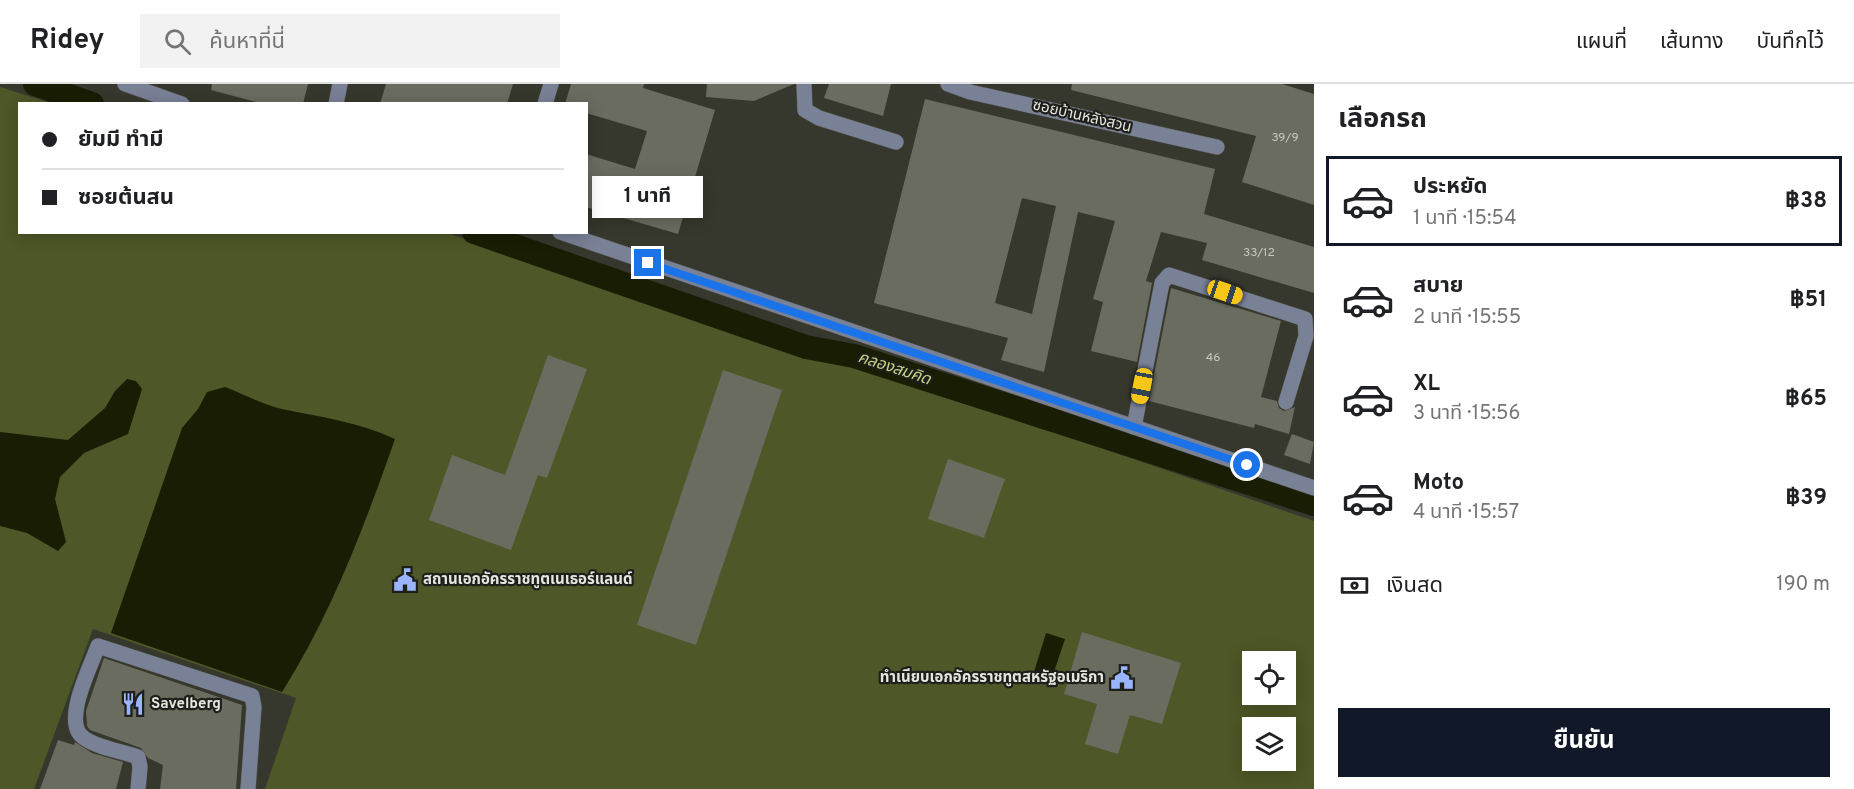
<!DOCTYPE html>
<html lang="th">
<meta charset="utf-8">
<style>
:root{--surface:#fff;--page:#f2f2f2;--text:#202124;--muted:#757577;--line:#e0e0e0;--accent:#111827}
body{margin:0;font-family:Overpass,"Noto Sans Thai",sans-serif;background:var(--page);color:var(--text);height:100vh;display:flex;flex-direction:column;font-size:22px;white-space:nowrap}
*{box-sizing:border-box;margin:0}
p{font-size:20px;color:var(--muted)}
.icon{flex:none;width:33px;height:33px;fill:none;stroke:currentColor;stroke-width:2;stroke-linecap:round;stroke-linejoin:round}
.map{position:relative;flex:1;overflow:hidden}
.drawer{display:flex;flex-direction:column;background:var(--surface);width:540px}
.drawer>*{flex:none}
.hud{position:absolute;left:18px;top:18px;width:570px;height:132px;border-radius:0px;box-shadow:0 3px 15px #0003;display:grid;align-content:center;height:132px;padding:0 24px;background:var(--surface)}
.tools{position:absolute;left:1242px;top:567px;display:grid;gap:12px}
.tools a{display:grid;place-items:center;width:54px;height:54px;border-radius:0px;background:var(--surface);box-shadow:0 3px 15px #0003;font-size:30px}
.end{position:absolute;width:27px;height:27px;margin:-14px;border:8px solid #1a73e8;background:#fff;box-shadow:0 0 0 3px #fff}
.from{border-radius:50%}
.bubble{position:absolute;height:42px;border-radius:0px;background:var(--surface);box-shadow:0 3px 15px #0003;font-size:20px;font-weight:700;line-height:42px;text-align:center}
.car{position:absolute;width:18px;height:36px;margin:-18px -9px;border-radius:8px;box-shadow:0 0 4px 2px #0007;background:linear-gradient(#f5c518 24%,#345 0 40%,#f5c518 0 76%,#345 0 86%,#f5c518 0)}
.hud b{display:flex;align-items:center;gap:21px;height:57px;font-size:22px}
.hud b+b{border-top:2px solid var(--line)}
.hud i{width:15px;height:15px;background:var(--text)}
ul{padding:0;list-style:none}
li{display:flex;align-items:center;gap:18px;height:90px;margin:0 12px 9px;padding:0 12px;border:3px solid transparent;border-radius:0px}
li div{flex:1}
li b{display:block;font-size:22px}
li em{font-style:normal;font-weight:700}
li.current{border-color:var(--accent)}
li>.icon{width:54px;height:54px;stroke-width:1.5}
h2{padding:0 24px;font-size:27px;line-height:72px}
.pay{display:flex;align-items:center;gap:15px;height:66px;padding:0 24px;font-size:22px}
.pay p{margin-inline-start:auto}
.action{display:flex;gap:12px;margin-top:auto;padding:12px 24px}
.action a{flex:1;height:69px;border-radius:0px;background:var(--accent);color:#fff;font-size:24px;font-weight:700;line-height:69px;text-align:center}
header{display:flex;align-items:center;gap:36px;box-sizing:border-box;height:84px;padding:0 30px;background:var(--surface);border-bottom:2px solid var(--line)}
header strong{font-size:28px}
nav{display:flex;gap:33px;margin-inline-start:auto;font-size:21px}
.search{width:420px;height:54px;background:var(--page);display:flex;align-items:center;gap:15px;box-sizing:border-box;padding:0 21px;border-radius:0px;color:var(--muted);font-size:22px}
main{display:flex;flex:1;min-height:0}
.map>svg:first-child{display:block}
.green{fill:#4e5727;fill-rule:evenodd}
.water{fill:#181d03}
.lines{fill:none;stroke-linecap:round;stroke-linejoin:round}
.canal{stroke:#181d03;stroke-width:24}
.building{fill:#696c5f;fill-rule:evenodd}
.minor-casing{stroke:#525449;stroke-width:16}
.minor{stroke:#798197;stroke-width:15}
.route{stroke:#1a73e8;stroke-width:8}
.labels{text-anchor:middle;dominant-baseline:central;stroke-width:4.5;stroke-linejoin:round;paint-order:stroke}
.number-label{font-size:12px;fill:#c6c8bf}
.street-label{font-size:15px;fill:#e5e6df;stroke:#1e1f1a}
.poi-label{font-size:15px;font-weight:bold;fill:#e5e6df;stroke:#1e1f1a;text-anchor:start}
.water-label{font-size:16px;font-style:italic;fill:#c5d585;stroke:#1e1f1a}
</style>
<header>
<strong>Ridey</strong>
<div class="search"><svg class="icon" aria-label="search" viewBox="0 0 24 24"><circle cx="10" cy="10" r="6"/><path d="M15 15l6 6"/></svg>ค้นหาที่นี่</div>
<nav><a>แผนที่</a><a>เส้นทาง</a><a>บันทึกไว้</a></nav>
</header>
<main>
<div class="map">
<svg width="1314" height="705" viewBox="0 0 1314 705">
<rect width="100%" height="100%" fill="#36382d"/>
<path class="green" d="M 0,3 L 51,19 L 20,20 L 20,148 L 447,149 L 859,281 L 1314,437 L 1314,705 L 265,705 L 296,614 L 93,545 L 34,705 L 0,705 ZM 1252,578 L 1286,578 L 1286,610 L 1252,610 ZM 1252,644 L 1286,644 L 1286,676 L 1252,676 Z"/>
<g class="water">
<path d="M 127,295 L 136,297 L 142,305 L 128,350 L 84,369 L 60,393 L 55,415 L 66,458 L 58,467 L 27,449 L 0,442 L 0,348 L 68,356 L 105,324 L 115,307 Z"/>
<path d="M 225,303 C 244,310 263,321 282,325 C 321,333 359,338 395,355 C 364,443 332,529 282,608 L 111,549 L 182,344 L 198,325 L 207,308 Z"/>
<path d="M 1046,549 L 1065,555 L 1052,594 L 1034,588 Z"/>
</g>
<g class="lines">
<g class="canal">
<path d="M 35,0 L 92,20"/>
<path d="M 474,148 L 806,263 L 854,272 L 1314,420"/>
</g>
</g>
<g class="building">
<path d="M 212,0 L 308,0 L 303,20 L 263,20 L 211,6 Z"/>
<path d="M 386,0 L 513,0 L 507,20 L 380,20 Z"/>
<path d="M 571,0 L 644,0 L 643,4 L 715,26 L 678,150 L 586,123 L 586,70 L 635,85 L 647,47 L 586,29 L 586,20 L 565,20 Z"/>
<path d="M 707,0 L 794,0 L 754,17 L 706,13 Z"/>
<path d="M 829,0 L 891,0 L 883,32 L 824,14 Z"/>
<path d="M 1072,0 L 1282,0 L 1314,10 L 1314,121 L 1242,98 L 1256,52 L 1071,6 Z"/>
<path d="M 925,15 L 1215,85 L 1204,130 L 1314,163 L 1314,209 L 1202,176 L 1207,159 L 1161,148 L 1146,197 L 1152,199 L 1137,278 L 1091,267 L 1103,218 L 1093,215 L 1115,137 L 1078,128 L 1044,288 L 1001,276 L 1008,254 L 874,219 ZM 1022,114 L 1056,122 L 1032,230 L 995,219 Z"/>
<path d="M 1171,204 L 1281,237 L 1261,313 L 1277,317 L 1279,324 L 1284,327 L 1295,323 L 1289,350 L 1255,340 L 1254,344 L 1149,317 Z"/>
<path d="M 548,271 L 587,285 L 547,394 L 538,391 L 511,466 L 429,436 L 452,371 L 505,391 Z"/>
<path d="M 723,286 L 782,306 L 696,561 L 637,541 Z"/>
<path d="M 1292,350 L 1314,358 L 1310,380 L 1284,371 Z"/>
<path d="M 948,375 L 1005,395 L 984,454 L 928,435 Z"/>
<path d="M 1082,548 L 1181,579 L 1162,640 L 1130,631 L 1118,670 L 1085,660 L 1097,620 L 1064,610 Z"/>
<path d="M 104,574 L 242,621 L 236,705 L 160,705 L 163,681 L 148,674 L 141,664 L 90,646 L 87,642 L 86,627 Z"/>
<path d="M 58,656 L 74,661 L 75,658 L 92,669 L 123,678 L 116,705 L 40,705 Z"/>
</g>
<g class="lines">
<g class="minor-casing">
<g id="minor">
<path d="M 125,0 L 182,20"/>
<path d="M 804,0 L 805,26 L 819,34 L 896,58"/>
<path d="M 948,0 L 970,8 L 1217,63"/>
<path d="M 336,20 L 340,0"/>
<path d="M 545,20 L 551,0"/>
<path d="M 560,148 L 1314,404"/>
<path d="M 1134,343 L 1162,199 L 1169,191 L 1305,235 L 1306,252 L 1286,318"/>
<path d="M 138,705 L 140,683 L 138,673 C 122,667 98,664 84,654 C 61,639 91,582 98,562 L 252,612 L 254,623 L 248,705"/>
</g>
</g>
<use href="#minor" class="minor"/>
</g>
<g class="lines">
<path class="route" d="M 648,179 L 1247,381"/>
</g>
<defs>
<g id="civic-bare" transform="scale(1.8)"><path d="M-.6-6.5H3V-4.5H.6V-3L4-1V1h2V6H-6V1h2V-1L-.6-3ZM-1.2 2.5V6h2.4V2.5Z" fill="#9ab5fd" stroke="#1e1f1a" stroke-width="2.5" paint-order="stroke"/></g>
<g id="restaurant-bare" transform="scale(1.8)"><path d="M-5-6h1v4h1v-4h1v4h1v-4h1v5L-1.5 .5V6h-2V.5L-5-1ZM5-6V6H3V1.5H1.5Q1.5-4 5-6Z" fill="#9ab5fd" stroke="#1e1f1a" stroke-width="2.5" paint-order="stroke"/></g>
</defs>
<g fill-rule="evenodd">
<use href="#civic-bare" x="405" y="496"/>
<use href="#civic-bare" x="1122" y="594"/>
<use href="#restaurant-bare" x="133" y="620"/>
</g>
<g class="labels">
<g class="number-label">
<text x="1285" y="54">39/9</text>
<text x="1259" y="169">33/12</text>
<text x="1213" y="274">46</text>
</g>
<g class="street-label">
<text transform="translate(1082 33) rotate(13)">ซอยบ้านหลังสวน</text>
</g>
<g class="poi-label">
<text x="423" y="496">สถานเอกอัครราชทูตเนเธอร์แลนด์</text>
<text x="1104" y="594" text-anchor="end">ทำเนียบเอกอัครราชทูตสหรัฐอเมริกา</text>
<text x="151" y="620">Savelberg</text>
</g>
<g class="water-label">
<text transform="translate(894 285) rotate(18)">คลองสมคิด</text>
</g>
</g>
</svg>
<div class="tools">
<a><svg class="icon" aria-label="locate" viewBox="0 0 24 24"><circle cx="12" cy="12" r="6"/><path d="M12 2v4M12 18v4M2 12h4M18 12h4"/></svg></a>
<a><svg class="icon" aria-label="layers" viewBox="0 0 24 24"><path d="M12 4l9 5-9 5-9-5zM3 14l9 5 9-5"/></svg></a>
</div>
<i class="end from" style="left:1247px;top:381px"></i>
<i class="end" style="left:648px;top:179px"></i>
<div class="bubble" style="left:592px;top:92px;width:111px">1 นาที</div>
<i class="car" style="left:1225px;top:208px;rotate:109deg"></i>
<i class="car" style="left:1142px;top:302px;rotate:191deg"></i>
<div class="hud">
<b><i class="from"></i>ยัมมี ทำมี</b>
<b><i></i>ซอยต้นสน</b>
</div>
</div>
<section class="drawer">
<h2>เลือกรถ</h2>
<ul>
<li class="current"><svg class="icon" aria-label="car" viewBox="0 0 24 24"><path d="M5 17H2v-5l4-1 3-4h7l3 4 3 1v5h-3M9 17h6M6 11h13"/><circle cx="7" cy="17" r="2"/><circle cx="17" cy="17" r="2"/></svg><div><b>ประหยัด</b><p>1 นาที · 15:54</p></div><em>฿38</em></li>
<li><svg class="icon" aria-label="car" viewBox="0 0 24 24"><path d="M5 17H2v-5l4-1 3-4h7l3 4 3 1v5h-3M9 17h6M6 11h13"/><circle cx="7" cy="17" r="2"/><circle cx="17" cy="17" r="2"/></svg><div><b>สบาย</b><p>2 นาที · 15:55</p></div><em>฿51</em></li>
<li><svg class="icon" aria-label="car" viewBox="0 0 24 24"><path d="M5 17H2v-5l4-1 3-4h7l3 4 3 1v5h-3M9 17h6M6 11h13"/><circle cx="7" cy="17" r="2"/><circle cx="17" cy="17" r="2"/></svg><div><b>XL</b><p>3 นาที · 15:56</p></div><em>฿65</em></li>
<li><svg class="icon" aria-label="car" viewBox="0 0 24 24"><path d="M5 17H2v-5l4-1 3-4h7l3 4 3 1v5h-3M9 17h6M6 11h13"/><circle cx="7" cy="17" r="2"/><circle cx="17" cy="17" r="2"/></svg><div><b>Moto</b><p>4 นาที · 15:57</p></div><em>฿39</em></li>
</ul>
<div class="pay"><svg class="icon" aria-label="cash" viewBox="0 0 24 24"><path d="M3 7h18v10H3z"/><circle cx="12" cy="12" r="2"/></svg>เงินสด<p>190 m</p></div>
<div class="action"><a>ยืนยัน</a></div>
</section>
</main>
